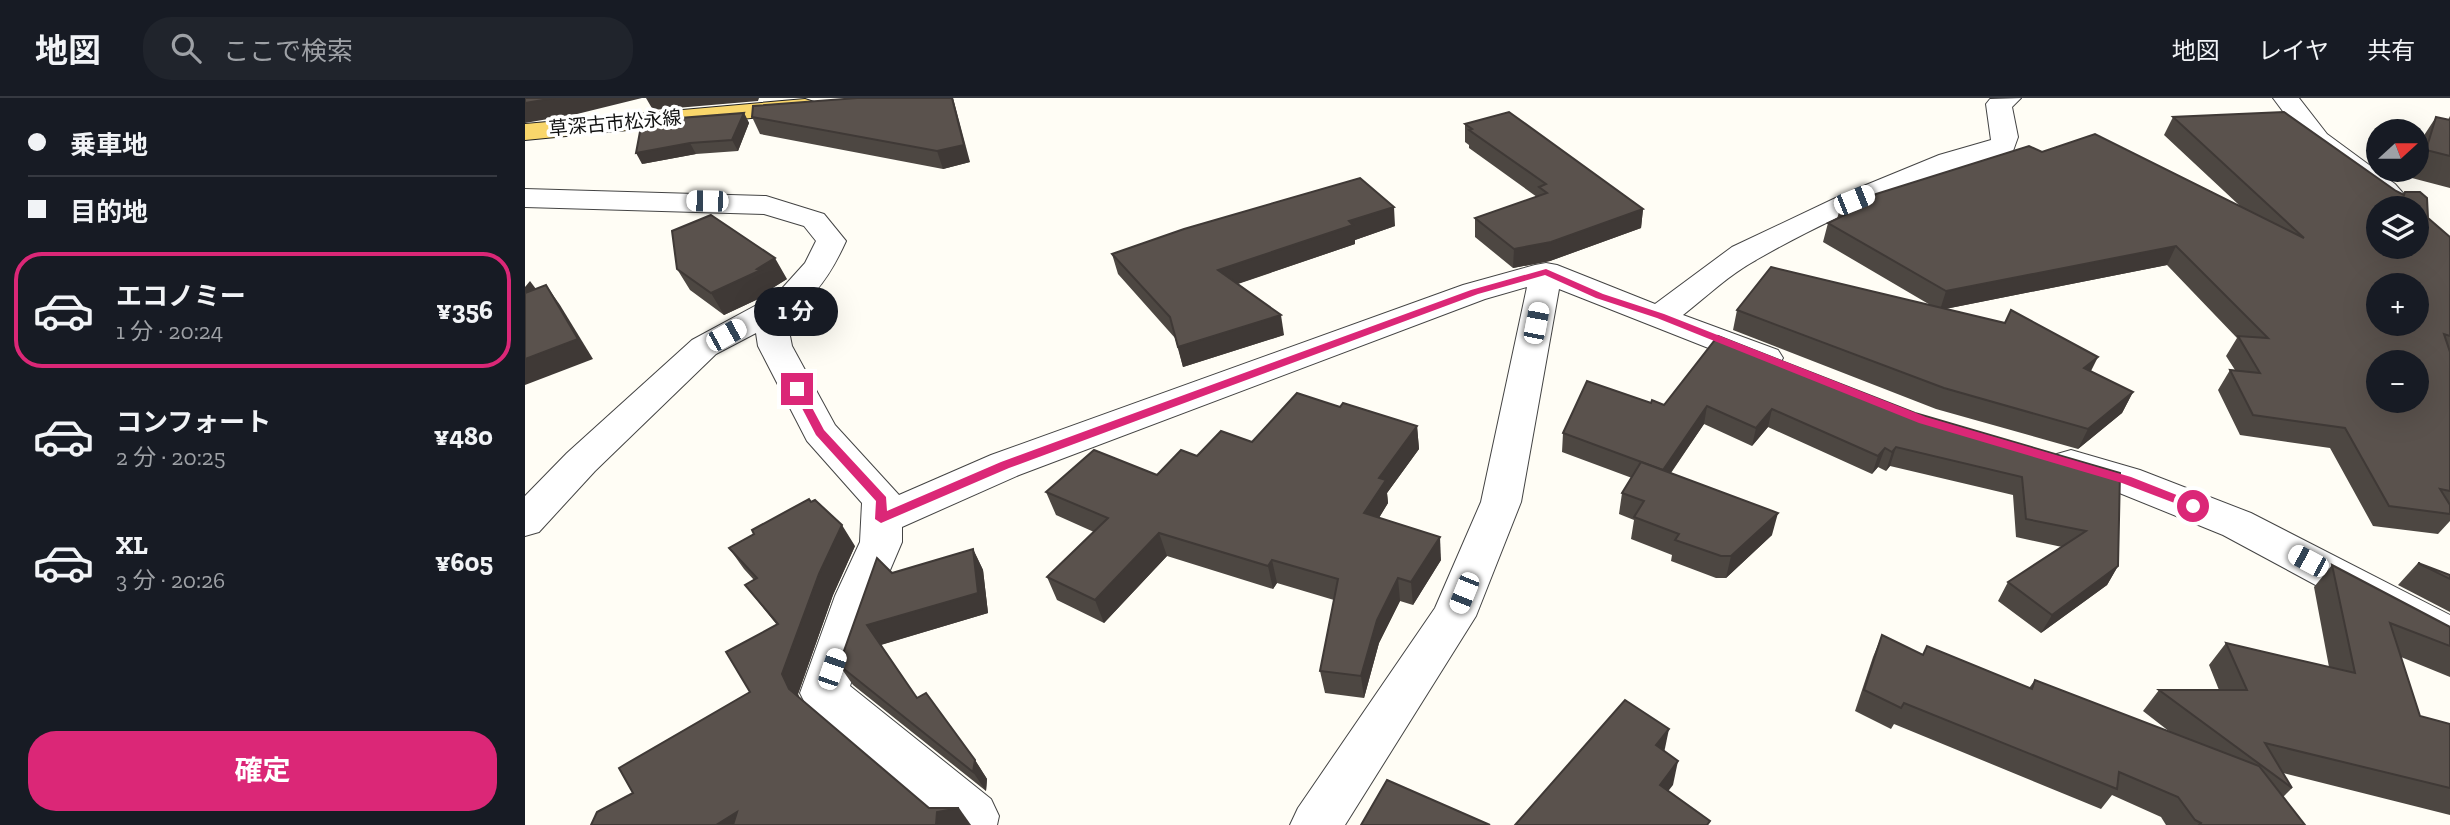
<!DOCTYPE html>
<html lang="ja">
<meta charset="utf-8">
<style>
:root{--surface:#171b24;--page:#20242c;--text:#f1f3f6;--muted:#9ea1a6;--line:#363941;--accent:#db2777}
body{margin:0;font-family:"Zilla Slab","Noto Sans JP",serif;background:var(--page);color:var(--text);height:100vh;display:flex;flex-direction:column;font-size:26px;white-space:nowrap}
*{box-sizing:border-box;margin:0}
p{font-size:23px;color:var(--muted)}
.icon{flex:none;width:38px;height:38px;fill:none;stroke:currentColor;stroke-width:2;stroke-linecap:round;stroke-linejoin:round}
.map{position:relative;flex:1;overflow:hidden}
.sheet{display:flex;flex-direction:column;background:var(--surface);width:525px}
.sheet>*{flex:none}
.guide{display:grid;align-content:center;height:154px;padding:0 28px;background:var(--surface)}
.needle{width:46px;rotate:69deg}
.tools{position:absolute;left:1841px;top:21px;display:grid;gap:14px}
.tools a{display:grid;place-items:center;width:63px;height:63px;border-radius:50%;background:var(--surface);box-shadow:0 7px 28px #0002;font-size:35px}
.end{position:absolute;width:32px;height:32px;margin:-16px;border:9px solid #db2777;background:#fff;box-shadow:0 0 0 4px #fff}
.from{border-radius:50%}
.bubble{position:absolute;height:49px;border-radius:24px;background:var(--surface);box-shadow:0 7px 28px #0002;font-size:23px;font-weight:700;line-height:49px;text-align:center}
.car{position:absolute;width:21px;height:42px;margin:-21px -10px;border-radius:9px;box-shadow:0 0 5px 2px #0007;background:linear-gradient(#fff 24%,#345 0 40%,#fff 0 76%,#345 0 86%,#fff 0)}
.guide b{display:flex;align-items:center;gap:24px;height:66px;font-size:26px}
.guide b+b{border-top:2px solid var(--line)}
.guide i{width:18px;height:18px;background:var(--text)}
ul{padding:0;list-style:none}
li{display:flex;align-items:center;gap:21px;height:116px;margin:0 14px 10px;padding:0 14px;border:4px solid transparent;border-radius:28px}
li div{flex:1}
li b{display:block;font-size:26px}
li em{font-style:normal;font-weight:700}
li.selected{border-color:var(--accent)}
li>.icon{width:63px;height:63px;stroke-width:1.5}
.primary-button{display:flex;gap:14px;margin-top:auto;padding:14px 28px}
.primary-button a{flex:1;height:80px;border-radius:28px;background:var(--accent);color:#fff;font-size:28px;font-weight:700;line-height:80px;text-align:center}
header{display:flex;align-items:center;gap:42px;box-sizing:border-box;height:98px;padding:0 35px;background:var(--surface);border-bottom:2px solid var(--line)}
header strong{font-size:33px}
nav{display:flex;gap:38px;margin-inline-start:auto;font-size:24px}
.search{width:490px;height:63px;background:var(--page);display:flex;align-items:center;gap:18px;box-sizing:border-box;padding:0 24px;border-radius:28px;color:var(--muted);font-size:26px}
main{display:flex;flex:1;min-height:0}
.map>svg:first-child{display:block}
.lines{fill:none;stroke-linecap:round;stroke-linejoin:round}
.minor-casing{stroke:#444;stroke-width:2}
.major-casing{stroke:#222;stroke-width:2}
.minor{fill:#fff;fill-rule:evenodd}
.major{fill:#f9d66b;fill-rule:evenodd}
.wall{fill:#4d4742}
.shaded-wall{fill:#3f3936}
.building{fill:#5a524d;stroke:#3f3936;stroke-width:2;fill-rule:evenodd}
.route{fill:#db2777}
.labels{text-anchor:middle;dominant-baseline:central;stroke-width:7;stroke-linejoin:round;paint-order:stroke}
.far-street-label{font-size:19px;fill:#111;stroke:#fff}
</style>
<header>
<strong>地図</strong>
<div class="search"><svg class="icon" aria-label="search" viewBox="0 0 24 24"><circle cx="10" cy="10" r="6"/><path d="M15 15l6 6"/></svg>ここで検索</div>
<nav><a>地図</a><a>レイヤ</a><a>共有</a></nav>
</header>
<main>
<section class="sheet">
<div class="guide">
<b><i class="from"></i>乗車地</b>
<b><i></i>目的地</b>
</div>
<ul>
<li class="selected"><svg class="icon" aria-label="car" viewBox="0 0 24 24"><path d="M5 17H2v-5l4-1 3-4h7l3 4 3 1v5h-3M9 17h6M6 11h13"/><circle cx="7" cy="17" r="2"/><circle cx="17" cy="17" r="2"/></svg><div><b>エコノミー</b><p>1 分 · 20:24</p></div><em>¥356</em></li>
<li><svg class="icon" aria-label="car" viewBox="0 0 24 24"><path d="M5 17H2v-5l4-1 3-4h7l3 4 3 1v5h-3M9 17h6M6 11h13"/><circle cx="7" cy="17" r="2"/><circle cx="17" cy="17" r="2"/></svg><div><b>コンフォート</b><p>2 分 · 20:25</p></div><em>¥480</em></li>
<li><svg class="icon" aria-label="car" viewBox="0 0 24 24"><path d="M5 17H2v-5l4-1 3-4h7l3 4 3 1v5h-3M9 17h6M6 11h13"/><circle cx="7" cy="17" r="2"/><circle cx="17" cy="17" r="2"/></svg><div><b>XL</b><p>3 分 · 20:26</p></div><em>¥605</em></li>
</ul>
<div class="primary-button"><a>確定</a></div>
</section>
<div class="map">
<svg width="1925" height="727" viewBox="0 0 1925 727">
<rect width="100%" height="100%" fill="#fffdf5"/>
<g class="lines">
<g class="minor-casing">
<g id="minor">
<path d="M 1496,0 L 1487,9 L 1493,39 L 1488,53 C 1400,79 1311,116 1231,162 C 1205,176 1181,199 1158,217 L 1253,252 L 1258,260 L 1253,268 L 1241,271 L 1229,268 L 1034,191 L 996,404 L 951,518 L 820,727 L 765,727 L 773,710 L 910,510 L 956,404 L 1002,189 L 960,201 L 494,377 L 377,429 L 377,444 L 354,498 L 325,588 L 466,701 L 474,718 L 472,727 L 420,727 L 282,609 L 275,595 L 310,498 L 335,444 L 337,405 L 282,343 L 233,248 L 231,235 L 191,256 L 70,373 L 14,434 L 0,438 L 0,398 L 42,355 L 167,242 L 252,196 L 280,165 L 291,143 L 279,128 L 239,116 L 0,109 L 0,91 L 241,98 L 299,116 L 321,143 C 308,172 290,202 261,218 L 267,248 L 310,327 L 374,397 L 466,357 L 938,187 L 1010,167 L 1021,165 L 1032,167 L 1130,206 L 1207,149 L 1319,96 L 1414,57 L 1466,42 L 1461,6 L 1465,1 Z"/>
<path d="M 1748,0 L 1774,0 L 1802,36 L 1870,86 L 1891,110 L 1861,110 L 1850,98 L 1784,48 Z"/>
<path d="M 1546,352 L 1615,372 L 1726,415 L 1925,517 L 1925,556 L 1909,551 L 1698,437 L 1587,392 L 1532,374 L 1527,365 L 1532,356 Z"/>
</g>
</g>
<g class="major-casing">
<path id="major" d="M 280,1 L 289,4 L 293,9 L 289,14 L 0,42 L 0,26 Z"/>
</g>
<use href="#minor" class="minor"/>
<use href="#major" class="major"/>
</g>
<g class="wall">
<path d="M 332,0 L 445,64 L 418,71 L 235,36 L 227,19 Z"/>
<path d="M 219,15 L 224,25 L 213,53 L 171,56 L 117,66 Z"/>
<path d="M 1925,18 L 1925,90 L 1883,79 L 1885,72 L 1892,72 L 1892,51 L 1894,45 L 1911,19 L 1923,22 Z"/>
<path d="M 1648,19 L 1878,96 L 1880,94 L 1903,120 L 1925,139 L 1925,423 L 1913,436 L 1848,428 L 1805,350 L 1715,337 L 1693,292 L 1705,272 L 1710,272 L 1701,258 L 1712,240 L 1642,167 L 1420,211 L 1566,274 L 1608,294 L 1597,315 L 1553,351 L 1411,311 L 1208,232 L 1212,212 L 1407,208 L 1298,144 L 1303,125 L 1312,121 L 1316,107 L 1517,54 L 1714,107 L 1639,37 Z"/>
<path d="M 940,26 L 1118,111 L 1116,130 L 1025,163 L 988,170 L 950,139 L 950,120 L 1012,99 L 944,50 L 944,47 L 940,44 Z"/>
<path d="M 870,128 L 830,142 L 830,146 L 713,186 L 759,237 L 658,269 L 650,240 L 593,176 L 587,156 Z"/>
<path d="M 152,171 L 262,181 L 246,191 L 248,194 L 199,217 L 165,192 Z"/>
<path d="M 1126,305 L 1139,307 L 1390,315 L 1595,375 L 1593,468 L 1582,487 L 1516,535 L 1473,503 L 1483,484 L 1537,449 L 1491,439 L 1488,397 L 1365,368 L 1361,373 L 1353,369 L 1347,376 L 1243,329 L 1227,348 L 1179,326 L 1146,375 L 1247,437 L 1201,480 L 1191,480 L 1146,463 L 1147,457 L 1106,441 L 1109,422 L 1094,416 L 1097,395 L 1107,380 L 1037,354 L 1038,335 Z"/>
<path d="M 815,309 L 892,328 L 894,351 L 862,395 L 863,405 L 854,420 L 916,462 L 888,507 L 875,503 L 854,545 L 839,600 L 800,595 L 795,573 L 809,502 L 752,485 L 748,491 L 642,458 L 579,525 L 532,502 L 522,479 L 569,434 L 531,417 L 521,394 L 632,377 L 672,358 L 727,344 Z"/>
<path d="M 330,448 L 308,497 L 273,596 L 274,599 L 404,710 L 446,727 L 108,695 L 225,594 L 252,527 L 220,487 L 229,482 L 219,471 L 204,450 Z"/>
<path d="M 448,451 L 458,472 L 463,515 L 356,547 L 392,600 L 450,662 L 462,681 L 461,693 L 328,587 L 314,567 L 367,475 Z"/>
<path d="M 1893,465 L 1925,477 L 1925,514 L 1873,487 Z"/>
<path d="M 1807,467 L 1925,529 L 1925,579 L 1876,559 L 1895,618 L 1925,626 L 1925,717 L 1758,675 L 1767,690 L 1758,699 L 1780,727 L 1641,727 L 1636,719 L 1587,697 L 1576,711 L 1369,626 L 1366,631 L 1330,613 L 1348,559 L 1357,537 L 1398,557 L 1504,590 L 1510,582 L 1645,634 L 1618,613 L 1634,592 L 1694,592 L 1684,567 L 1701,545 L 1804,569 L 1789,489 Z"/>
</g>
<g class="shaded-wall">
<path d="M 30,0 L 117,0 L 52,16 L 0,25 L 0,5 Z"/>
<path d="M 121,0 L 234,0 L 233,3 L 128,12 Z"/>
<path d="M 427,0 L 428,0 L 445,64 L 418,71 L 412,53 Z"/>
<path d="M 219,15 L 224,25 L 213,53 L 207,42 Z"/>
<path d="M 165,45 L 171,56 L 117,66 L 111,55 Z"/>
<path d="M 869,109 L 870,128 L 830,142 L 830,146 L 697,191 L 693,172 L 824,123 Z"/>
<path d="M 1118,111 L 1116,130 L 1025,163 L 988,170 L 989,151 Z"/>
<path d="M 1651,148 L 1642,167 L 1415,212 L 1421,193 Z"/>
<path d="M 250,160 L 262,181 L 246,191 L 248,194 L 199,217 L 186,195 Z"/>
<path d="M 5,183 L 20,203 L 0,210 L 0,189 Z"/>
<path d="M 21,187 L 35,207 L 68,261 L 0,287 L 0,261 Z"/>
<path d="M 756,217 L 759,237 L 658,269 L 653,249 Z"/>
<path d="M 1573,259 L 1563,279 L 1559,270 Z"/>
<path d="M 1608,294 L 1597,315 L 1553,351 L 1563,331 Z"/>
<path d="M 1182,308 L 1179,326 L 1135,390 L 1138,372 Z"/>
<path d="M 1247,311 L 1243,329 L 1227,348 L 1231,330 Z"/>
<path d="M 892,328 L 894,351 L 862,395 L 863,405 L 842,439 L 839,415 L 854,380 Z"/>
<path d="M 1371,349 L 1365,368 L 1361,373 L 1367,354 Z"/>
<path d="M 1360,350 L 1353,369 L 1347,376 L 1353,358 Z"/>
<path d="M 1253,415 L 1247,437 L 1201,480 L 1206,458 Z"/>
<path d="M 317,427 L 330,448 L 308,497 L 273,596 L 280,611 L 264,591 L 257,576 L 294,476 Z"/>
<path d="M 634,435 L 642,458 L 579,525 L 570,502 Z"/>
<path d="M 915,439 L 916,462 L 888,507 L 886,484 Z"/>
<path d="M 448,451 L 458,472 L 463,515 L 355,547 L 342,527 Z"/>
<path d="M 747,462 L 752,485 L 748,491 L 743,468 Z"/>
<path d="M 1593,468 L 1582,487 L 1516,535 L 1527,517 Z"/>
<path d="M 873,480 L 875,503 L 854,545 L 839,600 L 836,578 L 852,522 Z"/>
<path d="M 1144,631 L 1139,655 L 1131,647 Z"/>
<path d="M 450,662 L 462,681 L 461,693 L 448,674 Z"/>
<path d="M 1153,663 L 1148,687 L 1130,710 L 1135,687 Z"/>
<path d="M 434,710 L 446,727 L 411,727 L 412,714 Z"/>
<path d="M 212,714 L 225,727 L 191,727 Z"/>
</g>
<g class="building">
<path d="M 0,0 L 30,0 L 0,5 Z"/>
<path d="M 332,0 L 427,0 L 439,47 L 412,53 L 227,19 L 228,8 Z"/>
<path d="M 984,14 L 1118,111 L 1026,144 L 989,151 L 950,120 L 1022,95 L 1014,89 L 1021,86 L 944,32 L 947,31 L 940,26 Z"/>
<path d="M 1759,14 L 1871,93 L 1879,97 L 1880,94 L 1895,94 L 1902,100 L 1903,120 L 1925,139 L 1925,238 L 1919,236 L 1925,254 L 1925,393 L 1915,391 L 1925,407 L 1925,416 L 1864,408 L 1820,330 L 1728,317 L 1705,272 L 1735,275 L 1713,238 L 1743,240 L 1651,148 L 1421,193 L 1303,125 L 1328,113 L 1316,107 L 1504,48 L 1517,54 L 1570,36 L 1779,140 L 1648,19 ZM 1853,110 L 1892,110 L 1892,149 L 1853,149 ZM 1853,187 L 1892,187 L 1892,226 L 1853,226 ZM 1853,264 L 1892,264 L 1892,303 L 1853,303 Z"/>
<path d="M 219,15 L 207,42 L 165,45 L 111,55 L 117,23 Z"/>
<path d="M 1911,19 L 1925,22 L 1925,58 L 1901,52 Z"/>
<path d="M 835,80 L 869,109 L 824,123 L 828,127 L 693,172 L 756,217 L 653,249 L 645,219 L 587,156 L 659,131 Z"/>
<path d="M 186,117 L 250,160 L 232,171 L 236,172 L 186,195 L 152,171 L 147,133 Z"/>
<path d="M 1246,169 L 1480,225 L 1486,212 L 1573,259 L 1559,270 L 1608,294 L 1563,331 L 1419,290 L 1212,212 Z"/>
<path d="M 21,187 L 53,241 L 0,261 L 0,195 Z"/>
<path d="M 1193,238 L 1390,315 L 1595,375 L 1593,468 L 1527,517 L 1483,484 L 1561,433 L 1501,421 L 1497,379 L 1371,349 L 1367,354 L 1360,350 L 1353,358 L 1247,311 L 1231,330 L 1182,308 L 1138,372 L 1038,335 L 1062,283 L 1126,305 L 1127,302 L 1139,307 Z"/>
<path d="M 772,295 L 815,309 L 818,305 L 892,328 L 854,380 L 861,382 L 839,415 L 915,439 L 886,484 L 873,480 L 852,522 L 836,578 L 795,573 L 813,481 L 747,462 L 743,468 L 634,435 L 570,502 L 522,479 L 583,420 L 521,394 L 569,352 L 632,377 L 656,352 L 672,358 L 696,333 L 727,344 Z"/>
<path d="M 1116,364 L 1253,415 L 1206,458 L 1196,458 L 1150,442 L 1154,436 L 1109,419 L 1119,403 L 1097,395 Z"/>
<path d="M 284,401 L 286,404 L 290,402 L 317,427 L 294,476 L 257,576 L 264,591 L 404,710 L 434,710 L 412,714 L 411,727 L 208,727 L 212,714 L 191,727 L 66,727 L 72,714 L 108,695 L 94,670 L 225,594 L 201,554 L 253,526 L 220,487 L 232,480 L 204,450 L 229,436 L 227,432 Z"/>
<path d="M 448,451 L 453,495 L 342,527 L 392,600 L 401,595 L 450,662 L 448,674 L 314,567 L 352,460 L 367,475 Z"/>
<path d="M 1893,465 L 1925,477 L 1925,481 Z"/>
<path d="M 1807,467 L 1925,529 L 1925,548 L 1865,525 L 1895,618 L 1925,626 L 1925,690 L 1740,645 L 1767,690 L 1634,592 L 1722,592 L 1701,545 L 1830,575 Z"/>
<path d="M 1357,537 L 1398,557 L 1402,548 L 1507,591 L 1510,582 L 1734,668 L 1780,727 L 1674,727 L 1676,725 L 1670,722 L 1653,699 L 1594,674 L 1592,691 L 1379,605 L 1376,610 L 1339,592 Z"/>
<path d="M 1100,602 L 1144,631 L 1131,647 L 1153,663 L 1135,687 L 1185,723 L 1182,727 L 990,727 Z"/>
<path d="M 862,682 L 965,727 L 836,727 Z"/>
</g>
<path class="route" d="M 1021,171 L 1078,196 L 1139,216 L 1401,319 L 1606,379 L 1672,405 L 1674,408 L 1668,412 L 1597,385 L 1394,325 L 1132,220 L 1071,200 L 1020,177 L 953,196 L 484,370 L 356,425 L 350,421 L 351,403 L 291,337 L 267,291 L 276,289 L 299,332 L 361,399 L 362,413 L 476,364 L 946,192 Z"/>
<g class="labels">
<g class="far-street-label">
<text transform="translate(90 25) rotate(-5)">草深古市松永線</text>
</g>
</g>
</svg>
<div class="tools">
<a><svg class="needle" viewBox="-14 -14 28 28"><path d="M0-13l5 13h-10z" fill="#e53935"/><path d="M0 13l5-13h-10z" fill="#9ea1a6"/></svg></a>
<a><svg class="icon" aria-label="layers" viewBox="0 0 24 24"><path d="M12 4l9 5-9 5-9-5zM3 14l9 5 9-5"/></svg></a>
<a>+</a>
<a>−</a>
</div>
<i class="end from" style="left:1668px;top:408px"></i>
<i class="end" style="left:272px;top:291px"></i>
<div class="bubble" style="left:229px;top:189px;width:84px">1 分</div>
<i class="car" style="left:1329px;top:102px;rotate:68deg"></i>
<i class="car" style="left:182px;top:103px;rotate:271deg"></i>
<i class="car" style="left:1011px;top:225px;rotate:11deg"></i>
<i class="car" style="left:201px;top:237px;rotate:61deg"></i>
<i class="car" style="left:1783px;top:463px;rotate:298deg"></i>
<i class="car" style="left:939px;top:495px;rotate:202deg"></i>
<i class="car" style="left:307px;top:571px;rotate:19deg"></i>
</div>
</main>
